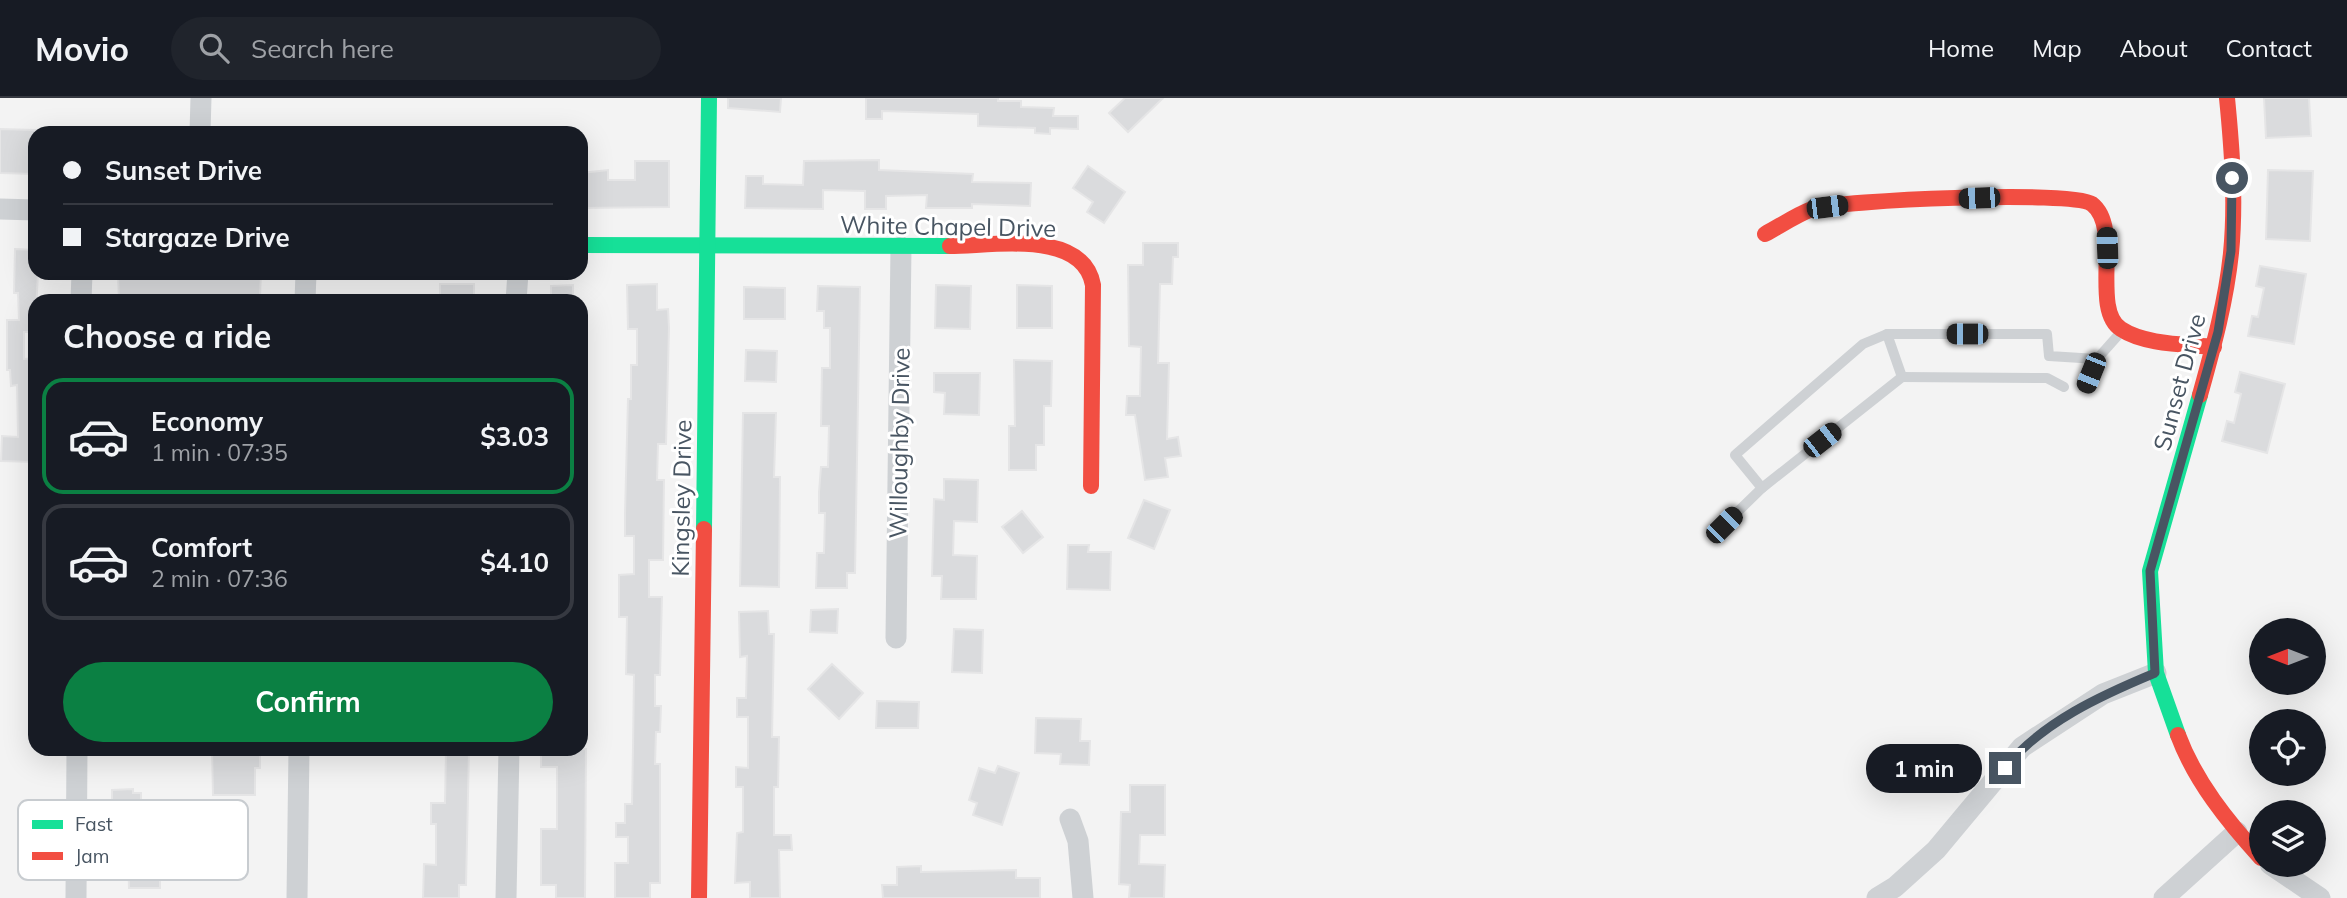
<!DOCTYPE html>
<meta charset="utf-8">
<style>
:root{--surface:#171b24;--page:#20242c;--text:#f1f3f6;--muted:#9ea1a6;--line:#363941;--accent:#0b8043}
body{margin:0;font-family:Mulish,sans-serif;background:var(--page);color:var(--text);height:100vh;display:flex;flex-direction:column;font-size:26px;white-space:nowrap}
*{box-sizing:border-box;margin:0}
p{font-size:23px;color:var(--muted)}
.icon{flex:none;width:38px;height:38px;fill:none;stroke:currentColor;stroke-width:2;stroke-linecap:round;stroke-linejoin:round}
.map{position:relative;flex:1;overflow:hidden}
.side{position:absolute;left:28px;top:196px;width:560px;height:462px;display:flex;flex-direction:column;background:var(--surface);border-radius:21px;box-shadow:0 7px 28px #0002}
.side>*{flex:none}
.guide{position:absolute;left:28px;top:28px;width:560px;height:154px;border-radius:21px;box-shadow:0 7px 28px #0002;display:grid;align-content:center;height:154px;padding:0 35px;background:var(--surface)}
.needle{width:46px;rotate:270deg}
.fabs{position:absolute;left:2249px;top:520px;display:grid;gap:14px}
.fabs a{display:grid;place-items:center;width:77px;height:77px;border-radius:50%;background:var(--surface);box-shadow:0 7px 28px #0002;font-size:35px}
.end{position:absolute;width:32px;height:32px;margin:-16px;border:9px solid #485562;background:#fff;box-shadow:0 0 0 4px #fff}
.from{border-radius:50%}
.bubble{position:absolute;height:49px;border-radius:24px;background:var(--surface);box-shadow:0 7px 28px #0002;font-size:23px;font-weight:700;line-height:49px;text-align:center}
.car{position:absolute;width:21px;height:42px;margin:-21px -10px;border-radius:9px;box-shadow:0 0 5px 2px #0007;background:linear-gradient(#222 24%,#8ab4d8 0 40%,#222 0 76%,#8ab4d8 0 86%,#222 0)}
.guide b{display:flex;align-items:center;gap:24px;height:66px;font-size:26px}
.guide b+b{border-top:2px solid var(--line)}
.guide i{width:18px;height:18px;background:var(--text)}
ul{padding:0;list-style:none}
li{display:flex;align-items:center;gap:21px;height:116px;margin:0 14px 10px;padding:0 21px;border:4px solid var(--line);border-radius:21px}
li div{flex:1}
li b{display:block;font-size:26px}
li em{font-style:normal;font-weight:700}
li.on{border-color:var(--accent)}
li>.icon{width:63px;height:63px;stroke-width:1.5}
h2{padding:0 35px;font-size:32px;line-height:84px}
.primary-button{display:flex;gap:14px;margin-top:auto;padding:14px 35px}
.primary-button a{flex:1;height:80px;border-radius:42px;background:var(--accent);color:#fff;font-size:28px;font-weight:700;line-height:80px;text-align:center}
header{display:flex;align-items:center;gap:42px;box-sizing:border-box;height:98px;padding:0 35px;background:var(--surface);border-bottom:2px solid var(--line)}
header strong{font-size:33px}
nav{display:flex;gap:38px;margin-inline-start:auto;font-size:24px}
.search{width:490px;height:63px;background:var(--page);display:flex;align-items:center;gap:18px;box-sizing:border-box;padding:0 24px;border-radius:38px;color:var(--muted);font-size:26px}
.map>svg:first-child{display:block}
.building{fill:#dadbdd;stroke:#e5e5e6;stroke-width:2}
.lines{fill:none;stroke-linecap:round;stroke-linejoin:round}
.lane{stroke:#ced1d4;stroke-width:10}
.street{stroke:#ced1d4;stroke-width:21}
.fast{stroke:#16e098;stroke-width:16}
.jam{stroke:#f24e42;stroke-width:16}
.route{stroke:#485562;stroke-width:9}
.labels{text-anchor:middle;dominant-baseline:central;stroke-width:6;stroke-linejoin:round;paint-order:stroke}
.street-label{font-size:24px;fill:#485562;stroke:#fff}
.key{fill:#fff;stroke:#c8ccd0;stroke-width:2}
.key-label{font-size:19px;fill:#485562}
</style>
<header>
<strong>Movio</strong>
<div class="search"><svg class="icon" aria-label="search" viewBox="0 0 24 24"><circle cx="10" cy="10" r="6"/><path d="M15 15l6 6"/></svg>Search here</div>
<nav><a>Home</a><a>Map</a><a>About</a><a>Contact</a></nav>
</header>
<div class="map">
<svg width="2347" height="800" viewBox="0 0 2347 800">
<rect width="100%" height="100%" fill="#f3f3f3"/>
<g class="building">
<path d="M 728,0 L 781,0 L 780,14 L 728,10 Z"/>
<path d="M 866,0 L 998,0 L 998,3 L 1021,3 L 1021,9 L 1054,10 L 1053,18 L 1078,18 L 1078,31 L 1050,30 L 1050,36 L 1035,35 L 1035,30 L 978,28 L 978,16 L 882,13 L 882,21 L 866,21 Z"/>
<path d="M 1125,0 L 1163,0 L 1128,34 L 1109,15 Z"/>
<path d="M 2264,0 L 2309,0 L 2311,38 L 2266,40 Z"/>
<path d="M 0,31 L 35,32 L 35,76 L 0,75 Z"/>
<path d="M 879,62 L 879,72 L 973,76 L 972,84 L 1031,85 L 1030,108 L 972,106 L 972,110 L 926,110 L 927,97 L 886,98 L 886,111 L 865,111 L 865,93 L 823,92 L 823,111 L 745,110 L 746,78 L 763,78 L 763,86 L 803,87 L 804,63 Z"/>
<path d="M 635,63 L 669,63 L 669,109 L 581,110 L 581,75 L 608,72 L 608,82 L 635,82 Z"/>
<path d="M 1088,68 L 1125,94 L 1104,125 L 1087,114 L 1093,104 L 1073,90 Z"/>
<path d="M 2268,72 L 2313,73 L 2310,143 L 2266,141 Z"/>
<path d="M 1143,145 L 1178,145 L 1178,159 L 1173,159 L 1172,186 L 1160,186 L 1158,265 L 1169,265 L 1167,341 L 1178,339 L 1181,358 L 1165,360 L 1168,379 L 1145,382 L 1135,317 L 1126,317 L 1127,298 L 1140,298 L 1141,249 L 1129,248 L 1128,167 L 1143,167 Z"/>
<path d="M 15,151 L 35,152 L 35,175 L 38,175 L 35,234 L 24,234 L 24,261 L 35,260 L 35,364 L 1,363 L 2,338 L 18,339 L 17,287 L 11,288 L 10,272 L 7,272 L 7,222 L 19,222 L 18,195 L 14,195 Z"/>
<path d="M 2260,168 L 2306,176 L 2294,246 L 2248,238 L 2252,218 L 2258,219 L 2264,190 L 2256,188 Z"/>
<path d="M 118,175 L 261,175 L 260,198 L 222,198 L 221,202 L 166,197 L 166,203 L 119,203 Z"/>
<rect x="440" y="186" width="34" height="17"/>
<path d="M 657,186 L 657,212 L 668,211 L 669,230 L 666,346 L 658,346 L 657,382 L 664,382 L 663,462 L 649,462 L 649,499 L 662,499 L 660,577 L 655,577 L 655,608 L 661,608 L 660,634 L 656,634 L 655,666 L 660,666 L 660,785 L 650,785 L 650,800 L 615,800 L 615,765 L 628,765 L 628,739 L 616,739 L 616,725 L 625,725 L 625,706 L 632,706 L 633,649 L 634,577 L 626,576 L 627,519 L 619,519 L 619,477 L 634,476 L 634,438 L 625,438 L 625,416 L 628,301 L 631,301 L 631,267 L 637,267 L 637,231 L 628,231 L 627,187 Z"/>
<path d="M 573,187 L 573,203 L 551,203 L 551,188 Z"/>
<path d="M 936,187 L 971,188 L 970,231 L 935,230 Z"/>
<path d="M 1017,187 L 1052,188 L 1052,230 L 1017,230 Z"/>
<path d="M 818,188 L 860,189 L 855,475 L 847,475 L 847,490 L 816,490 L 817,455 L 824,455 L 825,415 L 819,415 L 819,394 L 821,369 L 828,369 L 829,328 L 821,328 L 822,270 L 830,270 L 830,230 L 824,230 L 824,213 L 817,213 Z"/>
<path d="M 744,189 L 785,190 L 785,221 L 744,221 Z"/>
<path d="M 746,252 L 777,253 L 776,284 L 745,283 Z"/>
<path d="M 1014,262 L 1052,263 L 1051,308 L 1044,308 L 1044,347 L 1036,347 L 1036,372 L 1009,372 L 1009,328 L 1015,328 Z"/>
<path d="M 2240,274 L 2285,286 L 2267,355 L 2222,343 L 2227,323 L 2234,325 L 2241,296 L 2235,294 Z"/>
<path d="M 934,275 L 980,275 L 979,317 L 944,316 L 945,295 L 934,294 Z"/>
<path d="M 743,315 L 776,315 L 774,379 L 780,379 L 779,489 L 740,488 Z"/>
<path d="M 944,381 L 978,382 L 977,424 L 954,423 L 953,457 L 977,458 L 976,501 L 941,501 L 942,478 L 932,478 L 934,401 L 944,402 Z"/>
<path d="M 1144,402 L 1170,412 L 1154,451 L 1128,440 Z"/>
<path d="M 1022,413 L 1043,439 L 1023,455 L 1002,429 Z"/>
<path d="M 1068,447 L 1089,447 L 1088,454 L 1111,454 L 1110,492 L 1067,491 Z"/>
<path d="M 838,511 L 837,535 L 810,534 L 811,512 Z"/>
<path d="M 768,513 L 769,536 L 774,536 L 772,639 L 779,639 L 778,689 L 774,689 L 774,737 L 791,737 L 792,752 L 779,752 L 780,800 L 750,800 L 750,784 L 735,785 L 737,735 L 743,734 L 743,689 L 736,689 L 736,669 L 748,670 L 748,619 L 737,619 L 737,600 L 746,600 L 747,558 L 740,559 L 739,514 Z"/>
<path d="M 954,531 L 983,532 L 982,575 L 952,574 Z"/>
<path d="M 832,566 L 863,595 L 839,621 L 808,591 Z"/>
<path d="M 877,603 L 919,604 L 918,630 L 876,630 Z"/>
<path d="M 1036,620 L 1081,621 L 1080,643 L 1090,643 L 1089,667 L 1060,666 L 1061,656 L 1035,655 Z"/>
<path d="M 212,651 L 260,651 L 260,670 L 255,670 L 255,697 L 213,697 Z"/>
<path d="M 541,651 L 586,651 L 585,800 L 556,800 L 556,787 L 541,787 L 541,731 L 557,731 L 557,669 L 541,669 Z"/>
<path d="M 446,652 L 469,652 L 466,787 L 459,787 L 459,800 L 423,800 L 424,766 L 436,767 L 436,726 L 431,726 L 431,705 L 445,705 Z"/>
<path d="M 998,668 L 1019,675 L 1002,727 L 973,717 L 977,705 L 969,702 L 979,670 L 995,675 Z"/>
<path d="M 1130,687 L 1165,687 L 1165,737 L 1140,737 L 1139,766 L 1165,767 L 1164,800 L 1129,800 L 1130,787 L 1119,786 L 1121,714 L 1130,714 Z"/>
<path d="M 133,691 L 133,695 L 141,695 L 141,716 L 112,717 L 112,692 Z"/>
<path d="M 165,741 L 165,755 L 160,755 L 160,790 L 129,790 L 128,756 L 117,756 L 117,742 Z"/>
<path d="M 921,768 L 921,774 L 1016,772 L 1016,780 L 1040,780 L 1040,800 L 883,800 L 882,787 L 897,787 L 897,769 Z"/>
</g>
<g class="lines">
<g class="lane">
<path d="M 1902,279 L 2047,280 L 2064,289"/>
<path d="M 2085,289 L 2097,261"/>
<path d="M 1762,390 L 1902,279 L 1887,236"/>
<path d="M 1724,427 L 1762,390 L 1735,357 L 1863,246 L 1887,236 L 2047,236 L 2049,258 L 2097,261 L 2121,234"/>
</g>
<g class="street">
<path d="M 200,35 L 201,0"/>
<path d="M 0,111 L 35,112"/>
<path d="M 81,203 L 82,175"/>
<path d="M 305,203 L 306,175"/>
<path d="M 516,203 L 518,175"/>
<path d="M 896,540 L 901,149"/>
<path d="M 1070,721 L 1078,743 L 1083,800"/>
<path d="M 2270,766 L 2320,800"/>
<path d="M 76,800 L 77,651"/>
<path d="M 297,800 L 299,651"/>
<path d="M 506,800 L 509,651"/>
<path d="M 1877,800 L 1895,789 L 1936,752 L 2022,649 L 2103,596 L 2156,575"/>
<path d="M 2164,800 L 2237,734"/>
</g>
<g class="fast">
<path d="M 581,147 L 950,148"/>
<path d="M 704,431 L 709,0"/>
<path d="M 2178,637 L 2156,575 L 2150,473 L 2200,297"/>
</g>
<g class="jam">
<path d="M 1765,136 C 1780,128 1796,117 1812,111 C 1840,102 2073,92 2092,106 C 2123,130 2090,211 2121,231 C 2145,247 2186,246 2214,249"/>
<path d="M 950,148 C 993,148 1083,131 1093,187 L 1091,388"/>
<path d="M 2200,297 C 2213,250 2226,204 2231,155 C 2236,104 2232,51 2227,0"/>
<path d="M 2178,637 C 2195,683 2228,724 2261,760"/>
<path d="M 699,800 L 704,431"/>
</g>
</g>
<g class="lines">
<path class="route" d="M 2005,670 C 2042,624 2102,597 2155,575 L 2150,473 L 2218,234 L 2231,153 L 2232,80"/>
</g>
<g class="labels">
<g class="street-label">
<text transform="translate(948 128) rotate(1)">White Chapel Drive</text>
<text transform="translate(2179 284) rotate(-75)">Sunset Drive</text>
<text transform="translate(899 345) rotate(-89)">Willoughby Drive</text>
<text transform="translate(681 400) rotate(-89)">Kingsley Drive</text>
</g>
</g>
<rect x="18" y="702" width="230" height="80" rx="10" class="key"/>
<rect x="32" y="722" width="31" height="9" fill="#16e098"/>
<rect x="32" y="754" width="31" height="8" fill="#f24e42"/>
<g class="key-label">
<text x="75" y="733">Fast</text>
<text x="75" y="765">Jam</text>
</g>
</svg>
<div class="fabs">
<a><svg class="needle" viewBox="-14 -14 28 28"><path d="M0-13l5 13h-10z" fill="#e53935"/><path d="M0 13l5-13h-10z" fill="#9ea1a6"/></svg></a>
<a><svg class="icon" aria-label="locate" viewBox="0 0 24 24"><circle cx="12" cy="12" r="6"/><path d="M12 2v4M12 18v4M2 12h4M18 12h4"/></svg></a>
<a><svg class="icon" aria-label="layers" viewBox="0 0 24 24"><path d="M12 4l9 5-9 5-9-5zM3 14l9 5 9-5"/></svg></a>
</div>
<i class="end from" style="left:2232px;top:80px"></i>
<i class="end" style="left:2005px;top:670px"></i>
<div class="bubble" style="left:1866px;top:646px;width:116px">1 min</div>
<i class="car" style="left:1979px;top:100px;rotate:268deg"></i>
<i class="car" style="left:1827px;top:109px;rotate:83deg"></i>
<i class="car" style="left:2107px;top:150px;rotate:358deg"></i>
<i class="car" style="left:1967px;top:236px;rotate:270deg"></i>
<i class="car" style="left:2091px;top:275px;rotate:202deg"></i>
<i class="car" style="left:1822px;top:342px;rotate:52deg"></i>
<i class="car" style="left:1724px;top:427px;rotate:45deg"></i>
<div class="guide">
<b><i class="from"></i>Sunset Drive</b>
<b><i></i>Stargaze Drive</b>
</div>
<section class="side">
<h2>Choose a ride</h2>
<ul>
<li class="on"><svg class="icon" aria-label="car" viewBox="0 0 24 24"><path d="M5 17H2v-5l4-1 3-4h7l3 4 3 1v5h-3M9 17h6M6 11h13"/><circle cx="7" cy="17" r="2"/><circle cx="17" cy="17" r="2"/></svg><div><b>Economy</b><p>1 min · 07:35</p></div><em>$3.03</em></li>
<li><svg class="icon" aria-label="car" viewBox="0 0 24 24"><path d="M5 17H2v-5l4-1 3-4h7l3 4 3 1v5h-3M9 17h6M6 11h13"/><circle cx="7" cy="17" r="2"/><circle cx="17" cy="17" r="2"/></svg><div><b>Comfort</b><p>2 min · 07:36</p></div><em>$4.10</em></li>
</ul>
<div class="primary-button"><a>Confirm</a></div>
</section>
</div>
